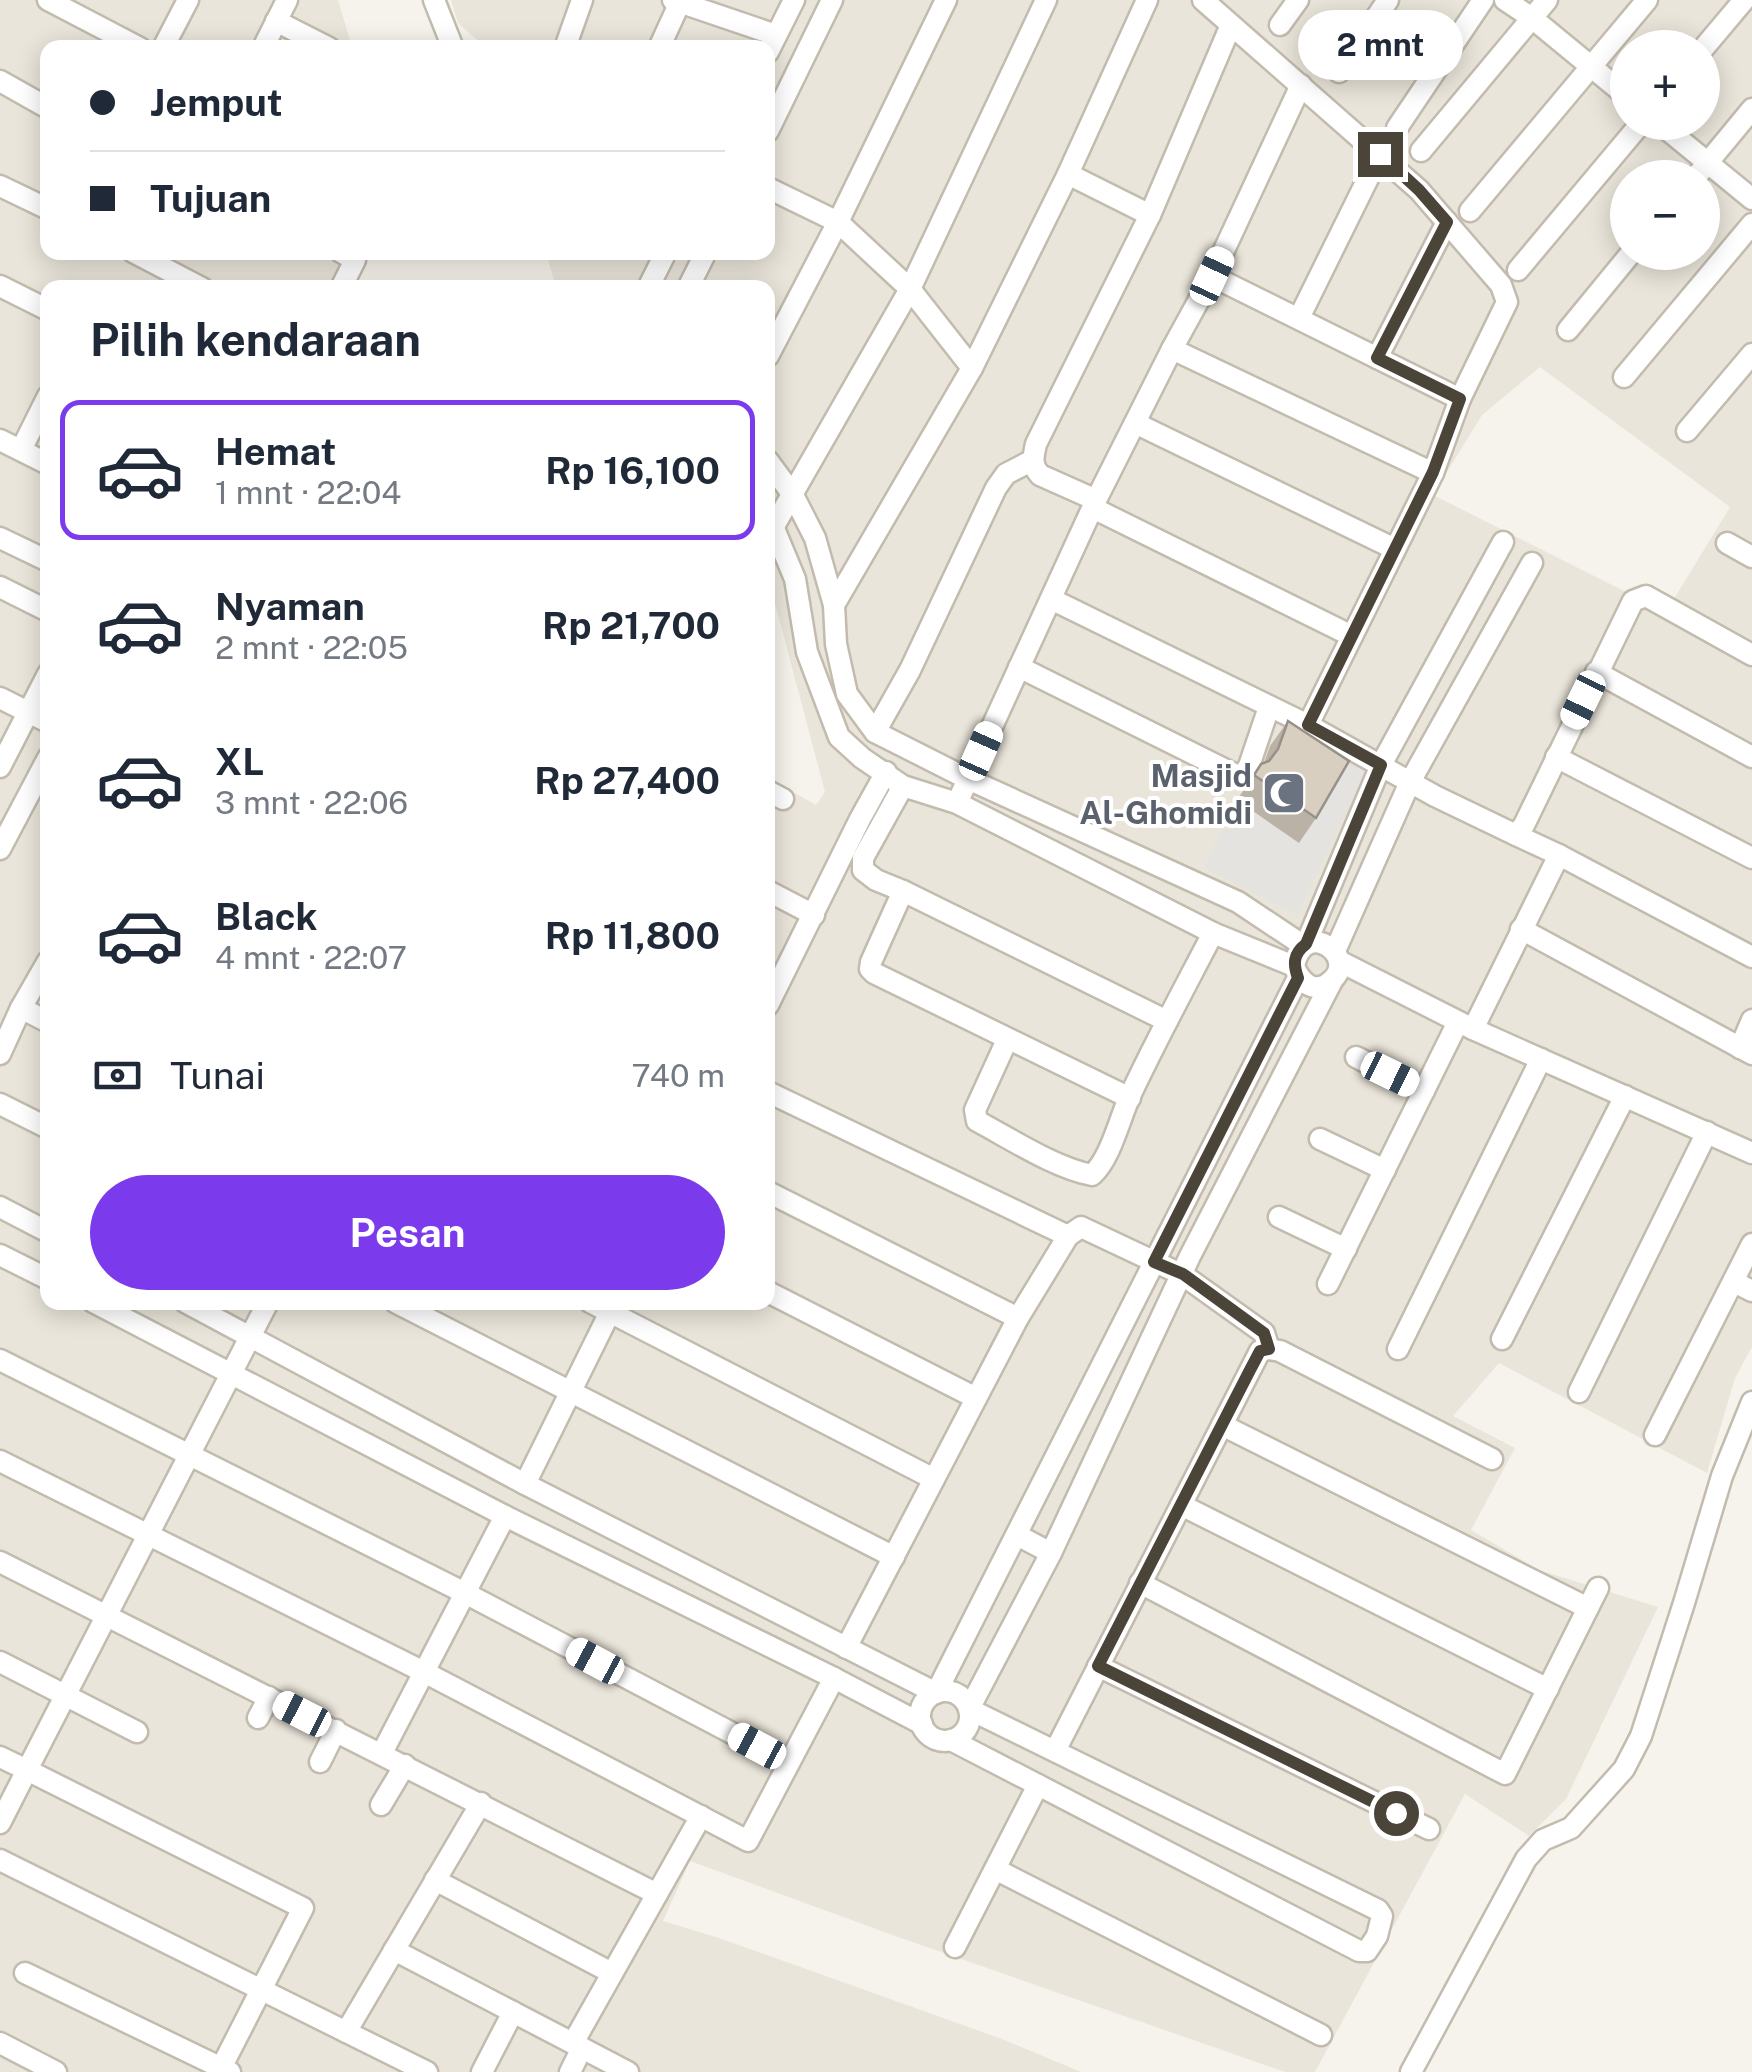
<!DOCTYPE html>
<html lang="id">
<meta charset="utf-8">
<style>
:root{--surface:#fff;--page:#f2f2f3;--text:#1f2937;--muted:#747a83;--line:#e0e1e3;--accent:#7c3aed}
body{margin:0;font-family:"Public Sans",sans-serif;background:var(--page);color:var(--text);height:100vh;display:flex;flex-direction:column;font-size:38px;white-space:nowrap}
*{box-sizing:border-box;margin:0}
p{font-size:32px;color:var(--muted)}
.icon{flex:none;width:55px;height:55px;fill:none;stroke:currentColor;stroke-width:2;stroke-linecap:round;stroke-linejoin:round}
.map{position:relative;flex:1;overflow:hidden}
.panel{position:absolute;left:40px;top:280px;width:735px;height:1030px;display:flex;flex-direction:column;background:var(--surface);border-radius:20px;box-shadow:0 5px 25px #0003}
.panel>*{flex:none}
.top-card{position:absolute;left:40px;top:40px;width:735px;height:220px;border-radius:20px;box-shadow:0 5px 25px #0003;display:grid;align-content:center;height:220px;padding:0 50px;background:var(--surface)}
.buttons{position:absolute;left:1610px;top:30px;display:grid;gap:20px}
.buttons a{display:grid;place-items:center;width:110px;height:110px;border-radius:50%;background:var(--surface);box-shadow:0 5px 25px #0003;font-size:50px}
.end{position:absolute;width:45px;height:45px;margin:-22px;border:12px solid #4b4439;background:#fff;box-shadow:0 0 0 5px #fff}
.from{border-radius:50%}
.bubble{position:absolute;height:70px;border-radius:35px;background:var(--surface);box-shadow:0 5px 25px #0003;font-size:32px;font-weight:700;line-height:70px;text-align:center}
.car{position:absolute;width:30px;height:60px;margin:-30px -15px;border-radius:12px;box-shadow:0 0 8px 2px #0007;background:linear-gradient(#fff 24%,#345 0 40%,#fff 0 76%,#345 0 86%,#fff 0)}
.top-card b{display:flex;align-items:center;gap:35px;height:95px;font-size:38px}
.top-card b+b{border-top:2px solid var(--line)}
.top-card i{width:25px;height:25px;background:var(--text)}
ul{padding:0;list-style:none}
li{display:flex;align-items:center;gap:30px;height:140px;margin:0 20px 15px;padding:0 30px;border:5px solid transparent;border-radius:20px}
li div{flex:1}
li b{display:block;font-size:38px}
li em{font-style:normal;font-weight:700}
li.on{border-color:var(--accent)}
li>.icon{width:90px;height:90px;stroke-width:1.5}
h2{padding:0 50px;font-size:45px;line-height:120px}
.pay{display:flex;align-items:center;gap:25px;height:110px;padding:0 50px;font-size:38px}
.pay p{margin-inline-start:auto}
.primary-button{display:flex;gap:20px;margin-top:auto;padding:20px 50px}
.primary-button a{flex:1;height:115px;border-radius:60px;background:var(--accent);color:#fff;font-size:40px;font-weight:700;line-height:115px;text-align:center}
.map>svg:first-child{display:block}
.residential{fill:#eae5da;fill-rule:evenodd}
.parking{fill:#e5e3e0}
.lines{fill:none;stroke-linecap:round;stroke-linejoin:round}
.street-casing{stroke:#c2bbae;stroke-width:25}
.street{stroke:#fff;stroke-width:20}
.wall{fill:#bab2a6}
.building{fill:#d8cfc1;stroke:#979187;stroke-width:2.5}
.route{stroke:#4b4439;stroke-width:12}
.labels{text-anchor:middle;dominant-baseline:central;stroke-width:8;stroke-linejoin:round;paint-order:stroke}
.worship-label{font-size:32px;font-weight:bold;fill:#5b616d;stroke:#fff;text-anchor:end}
</style>
<div class="map">
<svg width="1752" height="2072" viewBox="0 0 1752 2072">
<rect width="100%" height="100%" fill="#f6f3ec"/>
<path class="residential" d="M 0,0 L 338,0 L 352,47 L 48,48 L 48,252 L 362,252 L 366,255 L 353,287 L 48,288 L 48,1302 L 768,1302 L 768,778 L 816,805 L 825,792 L 776,607 L 768,594 L 768,288 L 556,287 L 546,253 L 768,252 L 768,48 L 485,47 L 458,23 L 451,0 L 1752,0 L 1752,1347 L 1735,1378 L 1707,1473 L 1499,1363 L 1453,1416 L 1515,1448 L 1471,1530 L 1539,1570 L 1658,1607 L 1566,1799 L 1529,1836 L 1465,1794 L 1315,2072 L 1285,2072 L 898,1937 L 690,1861 L 663,1921 L 719,1938 L 1002,2039 L 1081,2072 L 0,2072 ZM 1628,48 L 1702,48 L 1702,122 L 1628,122 ZM 1628,178 L 1702,178 L 1702,252 L 1628,252 ZM 1540,367 L 1730,507 L 1666,612 L 1433,495 L 1482,415 Z"/>
<path class="parking" d="M 1349,756 L 1368,768 L 1297,915 L 1204,867 L 1237,800 L 1299,843 Z"/>
<g class="lines">
<g class="street-casing">
<g id="street">
<path d="M 48,0 L 140,48"/>
<path d="M 434,0 L 453,48"/>
<path d="M 673,0 L 776,35"/>
<path d="M 1505,0 L 1532,18 L 1628,97"/>
<path d="M 276,21 L 329,48"/>
<path d="M 1280,25 L 1298,0"/>
<path d="M 163,48 L 188,0"/>
<path d="M 263,48 L 287,0"/>
<path d="M 565,48 L 582,0"/>
<path d="M 659,48 L 681,0"/>
<path d="M 1702,50 L 1744,0"/>
<path d="M 768,52 L 794,0"/>
<path d="M 1339,72 L 1388,0"/>
<path d="M 0,81 L 48,108"/>
<path d="M 1658,122 L 1752,199"/>
<path d="M 1397,128 L 1483,0"/>
<path d="M 768,131 L 832,0"/>
<path d="M 1421,151 L 1547,0"/>
<path d="M 1068,174 L 1150,215"/>
<path d="M 1695,178 L 1752,109"/>
<path d="M 0,186 L 48,209"/>
<path d="M 768,188 L 838,222 L 910,289 L 972,368"/>
<path d="M 1470,211 L 1647,0"/>
<path d="M 133,252 L 202,288"/>
<path d="M 341,252 L 355,260 L 341,288"/>
<path d="M 1518,270 L 1642,122"/>
<path d="M 1212,276 L 1460,399"/>
<path d="M 0,286 L 48,310"/>
<path d="M 648,288 L 666,252"/>
<path d="M 688,288 L 706,252"/>
<path d="M 1299,318 L 1380,154"/>
<path d="M 1568,330 L 1632,252"/>
<path d="M 1172,349 L 1433,473"/>
<path d="M 768,356 L 838,222 L 946,0"/>
<path d="M 1377,358 L 1447,222"/>
<path d="M 1624,377 L 1752,224"/>
<path d="M 1135,423 L 1395,549"/>
<path d="M 1687,431 L 1752,354"/>
<path d="M 0,440 L 48,464"/>
<path d="M 21,450 L 48,396"/>
<path d="M 768,461 L 793,495 L 815,538 L 834,605 L 836,644 L 847,694 L 875,732 L 968,779 L 1238,902 L 1304,946"/>
<path d="M 1096,500 L 1040,475 C 1031,465 1033,458 1036,444 L 1150,215 L 1231,25"/>
<path d="M 1093,508 L 1352,636"/>
<path d="M 768,514 L 795,579 L 807,652 L 839,737 L 862,758 L 903,786 L 957,803 L 1213,933 L 1294,966 C 1300,982 1315,996 1331,981 C 1360,957 1304,916 1294,966"/>
<path d="M 774,526 L 910,289 L 1046,0"/>
<path d="M 0,538 L 48,561"/>
<path d="M 1727,543 L 1752,557"/>
<path d="M 0,587 L 48,611"/>
<path d="M 1051,599 L 1308,725 L 1433,473 L 1460,399 L 1507,302 L 1501,285 L 1419,190 L 1203,0"/>
<path d="M 834,605 L 972,368 L 1068,174 L 1147,0"/>
<path d="M 1019,667 L 1238,776 L 1243,775 L 1249,766 L 1269,707"/>
<path d="M 1596,672 L 1752,757"/>
<path d="M 0,698 L 48,722"/>
<path d="M 1308,725 L 1435,796 L 1516,835"/>
<path d="M 875,732 L 910,670 L 996,488 L 1006,474 L 1033,460"/>
<path d="M 1556,757 L 1752,858"/>
<path d="M 0,767 L 48,674"/>
<path d="M 903,786 L 863,858 L 863,870 L 876,880 L 903,891 L 1167,1021"/>
<path d="M 768,791 L 783,799"/>
<path d="M 957,803 L 1096,500 L 1172,349 L 1212,276 L 1301,85"/>
<path d="M 0,849 L 48,758"/>
<path d="M 1559,855 L 1752,957"/>
<path d="M 768,891 L 814,915"/>
<path d="M 903,891 L 871,962 L 870,969 L 874,973 L 1130,1098"/>
<path d="M 1521,929 L 1752,1054"/>
<path d="M 1306,944 L 1381,765 L 1503,542"/>
<path d="M 1335,951 L 1410,782 L 1532,563"/>
<path d="M 1339,961 L 1473,1029 L 1752,1153"/>
<path d="M 768,1005 L 860,819 L 886,772"/>
<path d="M 21,1008 L 48,1022"/>
<path d="M 1473,1029 L 1559,855 L 1516,835 L 1524,825 L 1633,601 L 1646,596 L 1752,655"/>
<path d="M 1007,1040 L 975,1110 L 977,1121 C 1011,1139 1055,1168 1092,1175 C 1110,1159 1119,1121 1129,1098 C 1155,1042 1185,987 1213,933"/>
<path d="M 1740,1048 L 1752,1020"/>
<path d="M 0,1054 L 21,1008 L 48,961"/>
<path d="M 1356,1057 L 1424,1091"/>
<path d="M 768,1092 L 1068,1236"/>
<path d="M 0,1104 L 48,1128"/>
<path d="M 1320,1139 L 1385,1170"/>
<path d="M 768,1192 L 1018,1318"/>
<path d="M 0,1207 L 48,1232"/>
<path d="M 1279,1217 L 1346,1249"/>
<path d="M 0,1255 L 48,1279"/>
<path d="M 1734,1282 L 1752,1291"/>
<path d="M 1328,1284 L 1458,1022"/>
<path d="M 768,1292 L 976,1398"/>
<path d="M 93,1302 L 505,1516 L 834,1678 L 922,1724"/>
<path d="M 185,1302 L 525,1484 L 936,1693 L 1298,978"/>
<path d="M 395,1302 L 894,1557"/>
<path d="M 590,1302 L 934,1479"/>
<path d="M 1502,1339 L 1625,1096"/>
<path d="M 1398,1349 L 1541,1059"/>
<path d="M 0,1360 L 465,1593 L 789,1763"/>
<path d="M 1579,1392 L 1707,1132"/>
<path d="M 1222,1425 L 1588,1608"/>
<path d="M 1655,1435 L 1752,1244"/>
<path d="M 0,1461 L 424,1672 L 748,1841 L 834,1678"/>
<path d="M 525,1484 L 614,1304"/>
<path d="M 1181,1505 L 1548,1689"/>
<path d="M 1017,1535 L 1051,1553"/>
<path d="M 0,1562 L 657,1894"/>
<path d="M 1140,1583 L 1505,1774 L 1598,1588"/>
<path d="M 846,1648 L 1018,1318 L 1068,1236 L 1081,1227 L 1183,1275 L 1264,1333 L 1269,1349"/>
<path d="M 0,1662 L 137,1732"/>
<path d="M 1098,1666 L 1429,1829"/>
<circle cx="945" cy="1716" r="25"/>
<path d="M 258,1718 L 269,1697"/>
<path d="M 951,1740 L 1359,1951 L 1367,1951 L 1377,1936 L 1382,1916 L 1378,1910 L 969,1709 L 1051,1553 L 1190,1256 L 1332,981"/>
<path d="M 1055,1751 L 1260,1351 L 1269,1349 L 1280,1351 L 1492,1459"/>
<path d="M 382,1753 L 505,1516"/>
<path d="M 0,1757 L 27,1770 L 0,1823"/>
<path d="M 320,1762 L 336,1730"/>
<path d="M 381,1805 L 405,1765"/>
<path d="M 0,1860 L 427,2072"/>
<path d="M 995,1869 L 1321,2035"/>
<path d="M 435,1880 L 612,1973"/>
<path d="M 955,1947 L 1038,1785"/>
<path d="M 394,1950 L 628,2072"/>
<path d="M 25,1973 L 230,2072"/>
<path d="M 346,2032 L 481,1803"/>
<path d="M 0,2043 L 56,2072"/>
<path d="M 573,2043 L 701,1816"/>
<path d="M 219,2072 L 303,1908 L 27,1770 L 268,1302"/>
<path d="M 482,2072 L 513,2012"/>
<path d="M 570,2072 L 582,2048"/>
<path d="M 1411,2072 L 1526,1859 L 1543,1840 L 1571,1828 L 1624,1769 L 1641,1736 L 1684,1603 L 1722,1476 L 1752,1402"/>
</g>
</g>
<use href="#street" class="street"/>
</g>
<path class="wall" d="M 1288,721 L 1316,818 L 1299,843 L 1237,800 L 1261,764 L 1264,763 L 1270,746 Z"/>
<path class="building" d="M 1288,721 L 1349,761 L 1316,818 L 1254,775 L 1261,764 L 1269,761 L 1278,749 Z"/>
<g class="lines">
<path class="route" d="M 1380,154 L 1419,190 L 1447,222 L 1377,358 L 1460,399 L 1433,472 L 1308,725 L 1381,765 L 1306,944 C 1293,954 1293,964 1298,978 L 1154,1262 L 1183,1274 L 1264,1333 L 1269,1349 L 1260,1351 L 1250,1370 L 1098,1666 L 1396,1813"/>
</g>
<defs>
<g id="mosque-square" transform="scale(2.25)"><rect x="-9" y="-9" width="18" height="18" rx="4" fill="#6b7280" stroke="#fff"/><path d="M3.5-4.9A6 6 0 1 0 3.5 4.9A5 5 0 1 1 3.5-4.9Z" fill="#fff"/></g>
</defs>
<g fill-rule="evenodd">
<use href="#mosque-square" x="1284" y="793"/>
</g>
<g class="labels">
<g class="worship-label">
<text x="1252" y="775">Masjid<tspan x="1252" dy="37">Al-Ghomidi</tspan></text>
</g>
</g>
</svg>
<div class="buttons">
<a>+</a>
<a>−</a>
</div>
<i class="end from" style="left:1396px;top:1813px"></i>
<i class="end" style="left:1380px;top:154px"></i>
<div class="bubble" style="left:1298px;top:10px;width:165px">2 mnt</div>
<i class="car" style="left:1212px;top:276px;rotate:25deg"></i>
<i class="car" style="left:1583px;top:700px;rotate:206deg"></i>
<i class="car" style="left:981px;top:751px;rotate:24deg"></i>
<i class="car" style="left:1390px;top:1074px;rotate:116deg"></i>
<i class="car" style="left:595px;top:1661px;rotate:298deg"></i>
<i class="car" style="left:302px;top:1714px;rotate:297deg"></i>
<i class="car" style="left:757px;top:1746px;rotate:298deg"></i>
<div class="top-card">
<b><i class="from"></i>Jemput</b>
<b><i></i>Tujuan</b>
</div>
<section class="panel">
<h2>Pilih kendaraan</h2>
<ul>
<li class="on"><svg class="icon" aria-label="car" viewBox="0 0 24 24"><path d="M5 17H2v-5l4-1 3-4h7l3 4 3 1v5h-3M9 17h6M6 11h13"/><circle cx="7" cy="17" r="2"/><circle cx="17" cy="17" r="2"/></svg><div><b>Hemat</b><p>1 mnt · 22:04</p></div><em>Rp 16,100</em></li>
<li><svg class="icon" aria-label="car" viewBox="0 0 24 24"><path d="M5 17H2v-5l4-1 3-4h7l3 4 3 1v5h-3M9 17h6M6 11h13"/><circle cx="7" cy="17" r="2"/><circle cx="17" cy="17" r="2"/></svg><div><b>Nyaman</b><p>2 mnt · 22:05</p></div><em>Rp 21,700</em></li>
<li><svg class="icon" aria-label="car" viewBox="0 0 24 24"><path d="M5 17H2v-5l4-1 3-4h7l3 4 3 1v5h-3M9 17h6M6 11h13"/><circle cx="7" cy="17" r="2"/><circle cx="17" cy="17" r="2"/></svg><div><b>XL</b><p>3 mnt · 22:06</p></div><em>Rp 27,400</em></li>
<li><svg class="icon" aria-label="car" viewBox="0 0 24 24"><path d="M5 17H2v-5l4-1 3-4h7l3 4 3 1v5h-3M9 17h6M6 11h13"/><circle cx="7" cy="17" r="2"/><circle cx="17" cy="17" r="2"/></svg><div><b>Black</b><p>4 mnt · 22:07</p></div><em>Rp 11,800</em></li>
</ul>
<div class="pay"><svg class="icon" aria-label="cash" viewBox="0 0 24 24"><path d="M3 7h18v10H3z"/><circle cx="12" cy="12" r="2"/></svg>Tunai<p>740 m</p></div>
<div class="primary-button"><a>Pesan</a></div>
</section>
</div>
